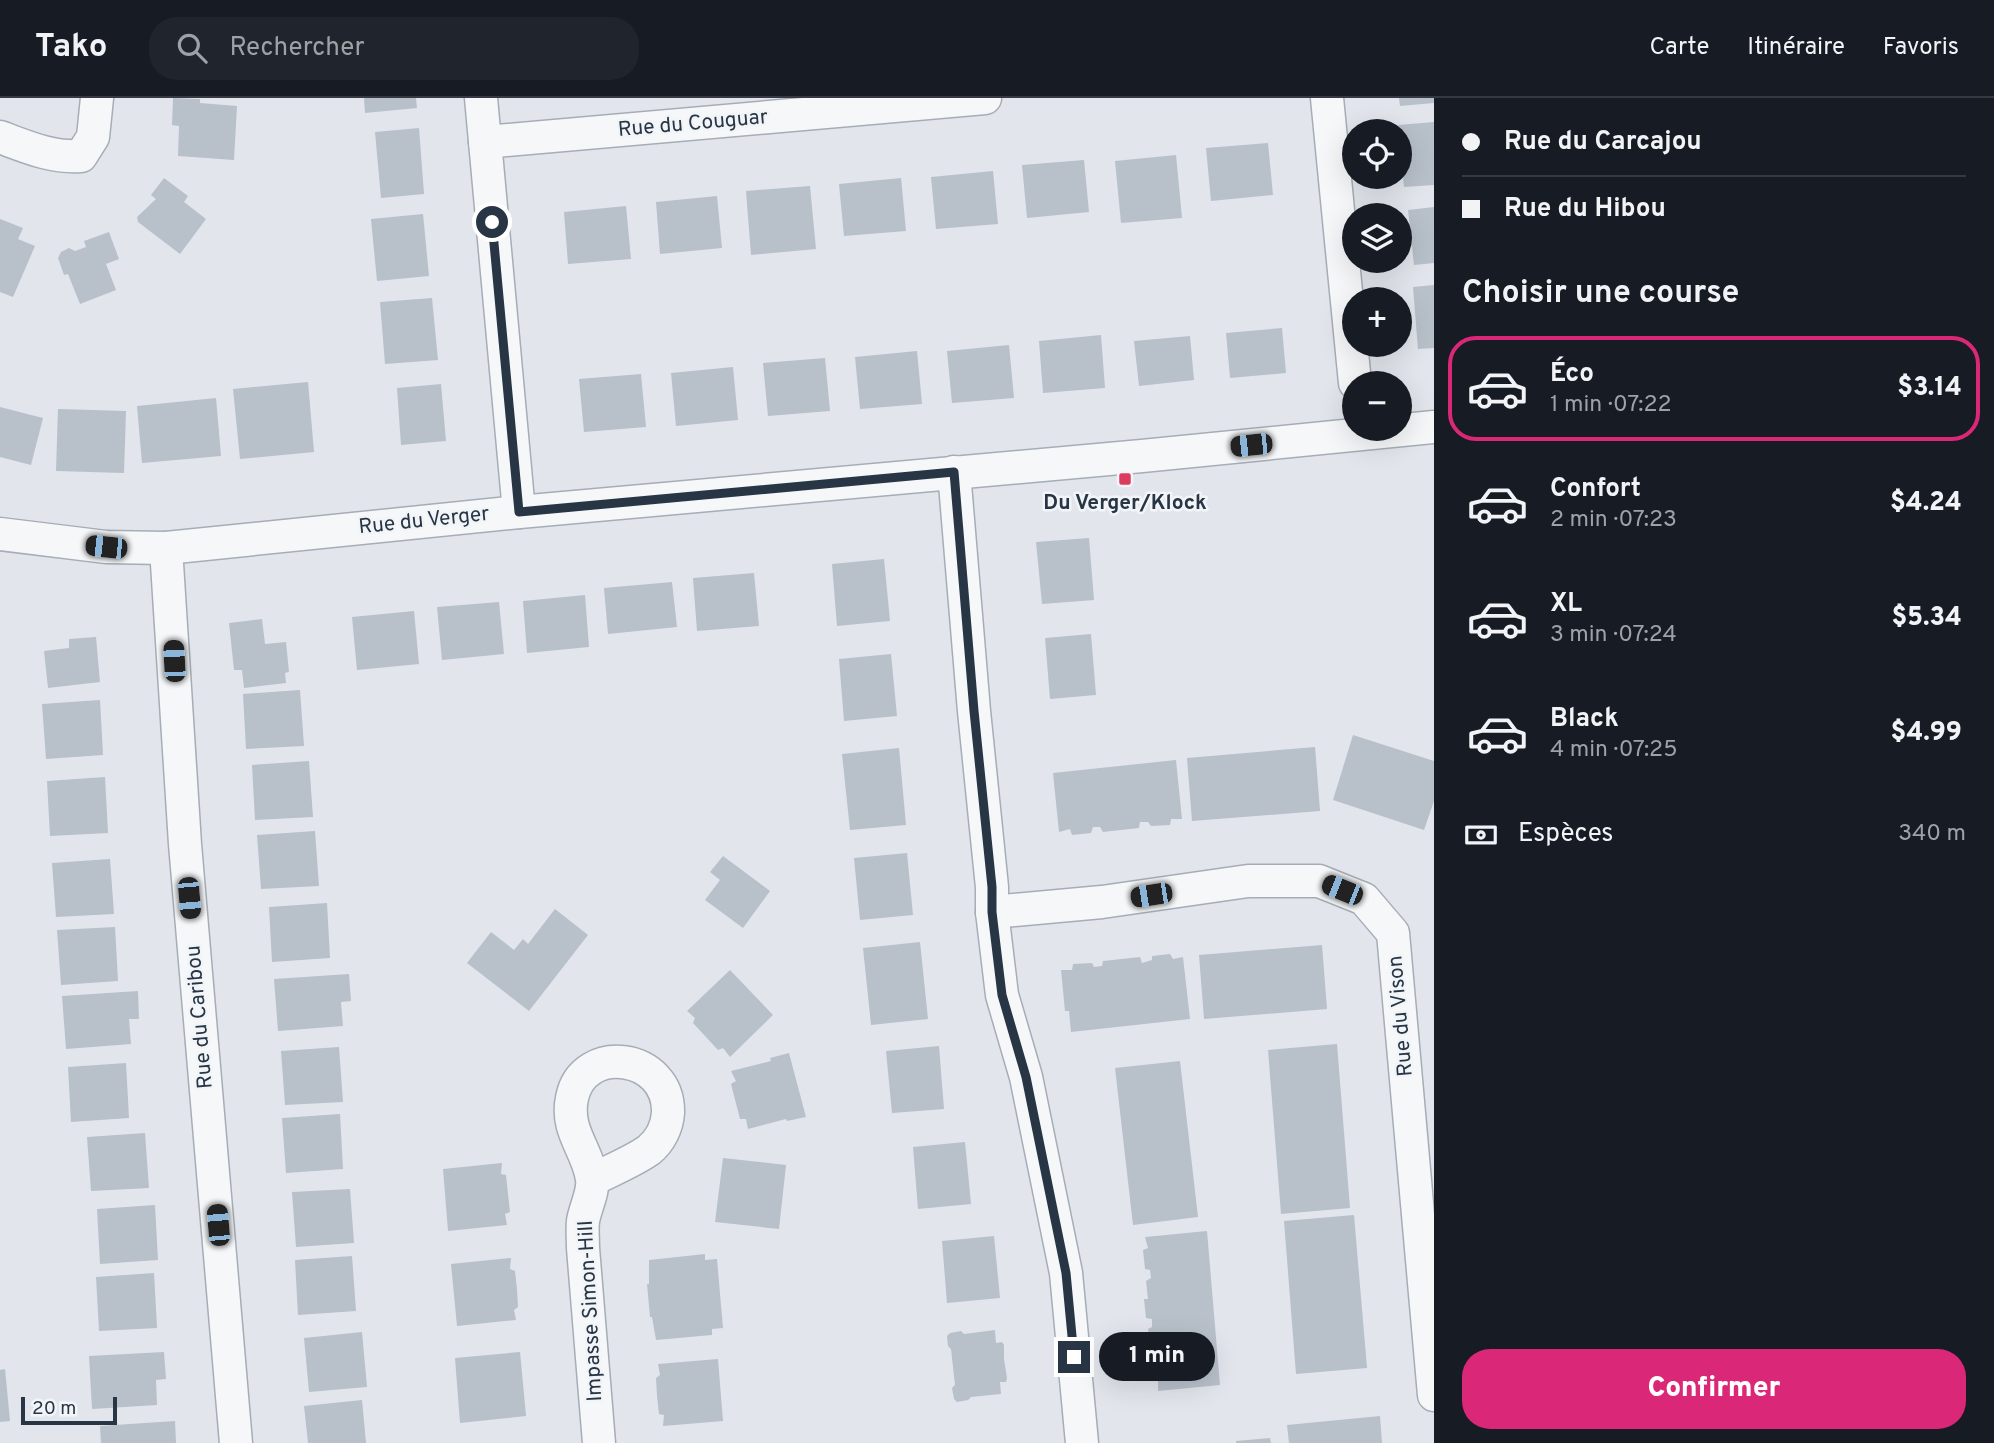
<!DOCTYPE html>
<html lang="fr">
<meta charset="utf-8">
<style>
:root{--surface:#171b24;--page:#20242c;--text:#f1f3f6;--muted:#9ea1a6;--line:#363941;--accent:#db2777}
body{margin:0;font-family:Overpass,sans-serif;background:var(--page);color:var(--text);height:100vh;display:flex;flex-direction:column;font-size:26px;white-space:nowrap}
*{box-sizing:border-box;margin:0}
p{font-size:23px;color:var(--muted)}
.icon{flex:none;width:38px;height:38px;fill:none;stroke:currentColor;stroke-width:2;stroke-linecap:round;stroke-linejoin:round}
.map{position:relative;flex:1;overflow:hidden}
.details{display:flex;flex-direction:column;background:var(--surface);width:560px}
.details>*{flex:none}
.hud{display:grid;align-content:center;height:154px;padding:0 28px;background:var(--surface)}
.controls{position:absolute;left:1342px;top:21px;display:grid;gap:14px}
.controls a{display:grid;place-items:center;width:70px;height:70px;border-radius:50%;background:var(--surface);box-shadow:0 7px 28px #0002;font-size:35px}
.scale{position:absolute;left:21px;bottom:18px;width:96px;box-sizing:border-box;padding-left:7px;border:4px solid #283545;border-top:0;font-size:19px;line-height:24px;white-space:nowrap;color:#283545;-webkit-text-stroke:5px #f2f5f8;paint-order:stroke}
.end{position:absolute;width:32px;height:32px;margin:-16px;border:9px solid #283545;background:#fff;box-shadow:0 0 0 4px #fff}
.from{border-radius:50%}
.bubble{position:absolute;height:49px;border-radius:24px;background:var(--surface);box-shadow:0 7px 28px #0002;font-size:23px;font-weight:800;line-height:49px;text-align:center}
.car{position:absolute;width:21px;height:42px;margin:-21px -10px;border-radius:9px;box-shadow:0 0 5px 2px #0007;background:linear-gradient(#222 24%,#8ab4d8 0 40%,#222 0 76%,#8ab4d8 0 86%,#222 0)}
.hud b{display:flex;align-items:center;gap:24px;height:66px;font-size:26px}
.hud b+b{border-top:2px solid var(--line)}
.hud i{width:18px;height:18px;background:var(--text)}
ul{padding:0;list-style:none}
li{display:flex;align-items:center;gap:21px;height:105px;margin:0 14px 10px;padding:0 14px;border:4px solid transparent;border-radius:28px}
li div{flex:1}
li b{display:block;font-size:26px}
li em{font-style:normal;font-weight:800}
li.selected{border-color:var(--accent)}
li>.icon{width:63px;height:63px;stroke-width:1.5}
h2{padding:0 28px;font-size:32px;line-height:84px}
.pay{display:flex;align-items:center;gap:18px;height:77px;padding:0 28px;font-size:26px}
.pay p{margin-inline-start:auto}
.cta{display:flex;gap:14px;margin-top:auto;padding:14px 28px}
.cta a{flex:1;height:80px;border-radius:28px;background:var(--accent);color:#fff;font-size:28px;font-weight:800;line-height:80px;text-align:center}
header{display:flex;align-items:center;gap:42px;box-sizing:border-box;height:98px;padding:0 35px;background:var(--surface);border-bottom:2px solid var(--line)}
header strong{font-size:33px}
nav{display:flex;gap:38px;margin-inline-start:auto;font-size:24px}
.search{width:490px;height:63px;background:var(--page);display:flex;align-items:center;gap:18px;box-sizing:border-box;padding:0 24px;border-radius:28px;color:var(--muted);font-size:26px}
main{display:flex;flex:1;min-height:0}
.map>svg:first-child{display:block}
.building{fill:#b8c0ca}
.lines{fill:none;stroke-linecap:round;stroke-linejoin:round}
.minor-casing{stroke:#a6adb7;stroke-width:35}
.minor{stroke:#f5f7f9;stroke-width:32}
.route{stroke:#283545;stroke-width:9}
.poi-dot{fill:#dc3b5f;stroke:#f2f5f8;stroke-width:2.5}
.labels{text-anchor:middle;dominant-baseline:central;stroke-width:5;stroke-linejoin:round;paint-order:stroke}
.street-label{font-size:21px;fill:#283545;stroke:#f2f5f8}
.poi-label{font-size:21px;font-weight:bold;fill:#283545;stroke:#f2f5f8}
</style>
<header>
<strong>Tako</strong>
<div class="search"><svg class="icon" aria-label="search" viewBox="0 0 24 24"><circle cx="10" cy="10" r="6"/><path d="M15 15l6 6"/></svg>Rechercher</div>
<nav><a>Carte</a><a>Itinéraire</a><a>Favoris</a></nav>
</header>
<main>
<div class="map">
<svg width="1434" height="1345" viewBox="0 0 1434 1345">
<rect width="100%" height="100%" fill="#e2e6ec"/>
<g class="building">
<path d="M 173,0 L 200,1 L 200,5 L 237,8 L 234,62 L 178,58 L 179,28 L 172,27 Z"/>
<path d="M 364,0 L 416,0 L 417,10 L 365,15 Z"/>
<path d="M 1399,0 L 1434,0 L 1434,5 L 1400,8 Z"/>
<path d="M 1434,24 L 1434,87 L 1404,89 L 1398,27 Z"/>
<path d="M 419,30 L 424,96 L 381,100 L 375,34 Z"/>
<path d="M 1268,45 L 1273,97 L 1211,103 L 1206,50 Z"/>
<path d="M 1176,57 L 1182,120 L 1121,125 L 1115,63 Z"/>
<path d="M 1084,62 L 1089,114 L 1027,120 L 1022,67 Z"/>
<path d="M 993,73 L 998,126 L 936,131 L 931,79 Z"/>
<path d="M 164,80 L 188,98 L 184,104 L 206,121 L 180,156 L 138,124 L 137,119 L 156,101 L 151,97 Z"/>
<path d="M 901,80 L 906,133 L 844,138 L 839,86 Z"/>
<path d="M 810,88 L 816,151 L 751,157 L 746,93 Z"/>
<path d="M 717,98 L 722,150 L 660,156 L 656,104 Z"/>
<path d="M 626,108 L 631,161 L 568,166 L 564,114 Z"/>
<path d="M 1434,109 L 1434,165 L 1414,167 L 1408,112 Z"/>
<path d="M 423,116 L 429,178 L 377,183 L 371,121 Z"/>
<path d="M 0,121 L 23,130 L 18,141 L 35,148 L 13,199 L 0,194 Z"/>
<path d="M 109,134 L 119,161 L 106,166 L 116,192 L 80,206 L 68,176 L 64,177 L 58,160 L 61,154 L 69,150 L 75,153 L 86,149 L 84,143 Z"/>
<path d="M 1434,187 L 1434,250 L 1418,251 L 1413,189 Z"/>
<path d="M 432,200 L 438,262 L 385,266 L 380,204 Z"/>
<path d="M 1282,230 L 1286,275 L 1230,280 L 1226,235 Z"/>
<path d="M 1101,237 L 1105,290 L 1043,295 L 1039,243 Z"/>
<path d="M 1190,238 L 1194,282 L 1139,288 L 1134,243 Z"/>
<path d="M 1009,247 L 1014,300 L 952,305 L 947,253 Z"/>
<path d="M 917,253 L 922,306 L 860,311 L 855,259 Z"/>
<path d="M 825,260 L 830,313 L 768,318 L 763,265 Z"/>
<path d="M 733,269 L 738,322 L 676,328 L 671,275 Z"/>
<path d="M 641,276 L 646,329 L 584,334 L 579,281 Z"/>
<path d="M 308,284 L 314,354 L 240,361 L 233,291 Z"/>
<path d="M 441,286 L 446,343 L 401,347 L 397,290 Z"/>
<path d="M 216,300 L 221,358 L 142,365 L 137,308 Z"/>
<path d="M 0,309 L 43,320 L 31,367 L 0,359 Z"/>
<path d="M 58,311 L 126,313 L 124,375 L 56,373 Z"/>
<path d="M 1089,440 L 1094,502 L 1042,506 L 1036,444 Z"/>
<path d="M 884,461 L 890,523 L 837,528 L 832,466 Z"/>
<path d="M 754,475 L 759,528 L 697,533 L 693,480 Z"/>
<path d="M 672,484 L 677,529 L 608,536 L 604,490 Z"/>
<path d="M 585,497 L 589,549 L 527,555 L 523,503 Z"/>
<path d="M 499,504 L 504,556 L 442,562 L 437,509 Z"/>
<path d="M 414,513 L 419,566 L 357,572 L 352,519 Z"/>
<path d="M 262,521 L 265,546 L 286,544 L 289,574 L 285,575 L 286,585 L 244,590 L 242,572 L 234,572 L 229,525 Z"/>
<path d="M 1091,536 L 1096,597 L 1050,601 L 1045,540 Z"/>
<path d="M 96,539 L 100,584 L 48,590 L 44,553 L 69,550 L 69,541 Z"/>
<path d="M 891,556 L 897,618 L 844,623 L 839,561 Z"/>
<path d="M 300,592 L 304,648 L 246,651 L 243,596 Z"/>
<path d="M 100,602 L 103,657 L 46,661 L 42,606 Z"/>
<path d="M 1353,637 L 1434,663 L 1434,703 L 1424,732 L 1333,702 Z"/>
<path d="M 1315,649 L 1320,713 L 1192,723 L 1187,660 Z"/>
<path d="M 899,650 L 906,727 L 850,732 L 842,656 Z"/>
<path d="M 1176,662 L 1182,721 L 1171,721 L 1170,727 L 1151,728 L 1148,724 L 1140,724 L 1139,730 L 1103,734 L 1100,729 L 1093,729 L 1091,735 L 1072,737 L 1070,731 L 1059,734 L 1053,675 Z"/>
<path d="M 309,663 L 313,719 L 255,722 L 252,667 Z"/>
<path d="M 105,679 L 108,735 L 50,738 L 47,683 Z"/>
<path d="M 315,733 L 319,788 L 261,791 L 257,737 Z"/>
<path d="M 907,755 L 913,817 L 860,822 L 854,760 Z"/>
<path d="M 723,758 L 770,793 L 743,830 L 705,802 L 720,782 L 710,774 Z"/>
<path d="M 110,761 L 114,816 L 56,819 L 52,765 Z"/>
<path d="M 327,805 L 330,860 L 272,864 L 269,809 Z"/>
<path d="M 555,811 L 588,837 L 529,913 L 467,865 L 491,834 L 514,852 L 523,841 L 528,846 Z"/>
<path d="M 115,829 L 118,883 L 61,887 L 57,832 Z"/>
<path d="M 920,844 L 928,921 L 871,927 L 863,850 Z"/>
<path d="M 1322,847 L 1327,911 L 1204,921 L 1199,857 Z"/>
<path d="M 1170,856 L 1173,861 L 1183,859 L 1190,921 L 1071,934 L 1069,913 L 1065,913 L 1061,872 L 1072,872 L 1073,866 L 1092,865 L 1094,869 L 1102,868 L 1103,863 L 1140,859 L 1142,865 L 1152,862 L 1152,858 Z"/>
<path d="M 730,872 L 773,917 L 730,959 L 723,950 L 718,952 L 693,925 L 695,920 L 687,913 Z"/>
<path d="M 349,876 L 351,903 L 341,904 L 343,928 L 278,933 L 274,881 Z"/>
<path d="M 138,893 L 139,921 L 129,921 L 131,946 L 66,951 L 62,898 Z"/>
<path d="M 1337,946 L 1350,1110 L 1281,1116 L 1268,952 Z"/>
<path d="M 939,948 L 944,1011 L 892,1015 L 886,953 Z"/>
<path d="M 339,949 L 343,1004 L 285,1007 L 281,953 Z"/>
<path d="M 789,955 L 806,1019 L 787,1023 L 786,1021 L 748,1031 L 746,1021 L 740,1021 L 731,986 L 736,983 L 731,973 L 771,963 L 770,960 Z"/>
<path d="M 1180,963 L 1198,1119 L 1133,1127 L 1115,970 Z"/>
<path d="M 126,965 L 129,1020 L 71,1024 L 68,969 Z"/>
<path d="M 340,1016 L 343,1071 L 286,1075 L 282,1020 Z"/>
<path d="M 145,1035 L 149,1090 L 91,1093 L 87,1039 Z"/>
<path d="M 965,1044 L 971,1106 L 918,1111 L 913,1049 Z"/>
<path d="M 723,1060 L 786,1067 L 779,1131 L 715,1124 Z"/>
<path d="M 502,1065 L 501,1076 L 506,1077 L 508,1096 L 510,1114 L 505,1116 L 507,1127 L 448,1133 L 443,1071 Z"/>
<path d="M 350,1091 L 354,1145 L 296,1149 L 292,1094 Z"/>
<path d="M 155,1107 L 158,1162 L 100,1166 L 97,1111 Z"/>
<path d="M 1354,1117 L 1367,1270 L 1296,1276 L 1284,1123 Z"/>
<path d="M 1207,1133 L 1220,1287 L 1158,1293 L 1158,1282 L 1153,1280 L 1151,1262 L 1156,1259 L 1155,1251 L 1150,1250 L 1148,1231 L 1152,1229 L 1152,1221 L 1146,1220 L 1144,1201 L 1148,1201 L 1146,1183 L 1151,1180 L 1150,1172 L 1145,1171 L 1143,1152 L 1148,1150 L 1145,1139 Z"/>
<path d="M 994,1138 L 1000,1200 L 947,1205 L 942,1143 Z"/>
<path d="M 705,1156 L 705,1162 L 717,1161 L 723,1230 L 712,1231 L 712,1237 L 656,1242 L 652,1219 L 650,1219 L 647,1186 L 649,1186 L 649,1162 Z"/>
<path d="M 352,1158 L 356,1213 L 298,1217 L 295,1162 Z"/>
<path d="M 511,1160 L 510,1171 L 515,1173 L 517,1191 L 518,1209 L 514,1212 L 516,1222 L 457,1228 L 451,1166 Z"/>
<path d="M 154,1175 L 157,1230 L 99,1233 L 96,1179 Z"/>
<path d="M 995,1232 L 996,1245 L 1002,1244 L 1004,1247 L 1004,1261 L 1007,1280 L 1006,1284 L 1000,1284 L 1001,1296 L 971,1299 L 968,1302 L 957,1304 L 954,1301 L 952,1290 L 955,1287 L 951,1251 L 948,1248 L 947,1238 L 950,1235 L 961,1233 L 964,1236 Z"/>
<path d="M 362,1234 L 367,1289 L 309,1294 L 304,1240 Z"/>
<path d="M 164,1254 L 166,1281 L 156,1282 L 157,1307 L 92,1311 L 89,1258 Z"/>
<path d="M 520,1254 L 526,1318 L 460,1325 L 455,1260 Z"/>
<path d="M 718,1261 L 723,1323 L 663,1328 L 664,1317 L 659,1316 L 657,1298 L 656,1280 L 660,1277 L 658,1266 Z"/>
<path d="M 5,1271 L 10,1323 L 0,1324 L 0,1272 Z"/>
<path d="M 362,1302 L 366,1345 L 308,1345 L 304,1308 Z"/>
<path d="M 1380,1318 L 1382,1345 L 1289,1345 L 1287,1327 Z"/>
<path d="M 175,1323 L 176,1345 L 101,1345 L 100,1328 Z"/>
<path d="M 1270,1340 L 1271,1345 L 1236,1345 L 1236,1343 Z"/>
</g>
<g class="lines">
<g class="minor-casing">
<g id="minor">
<path d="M 481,0 L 519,414"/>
<path d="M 1327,0 L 1355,285"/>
<path d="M 0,39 C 27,49 52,60 81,58 L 93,39 L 97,0"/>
<path d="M 485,44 L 985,0"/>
<path d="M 954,374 L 974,613 L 992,789 L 992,814 L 1002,897 L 1026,979 L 1066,1175 L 1082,1345"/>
<path d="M 0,436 L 106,449 L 166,450 L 519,414 L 1142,358 L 1434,329"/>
<path d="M 166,450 L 185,746 L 236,1345"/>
<path d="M 992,814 L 1102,804 L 1248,783 L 1319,783 L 1364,801 L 1393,835 L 1434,1297"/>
<path d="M 592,1082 C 611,1072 632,1064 649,1052 C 660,1043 667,1029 668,1015 C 670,956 583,944 572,1000 C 565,1033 588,1052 592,1081 C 594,1094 585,1110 583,1123 C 582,1131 583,1141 583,1150 L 599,1345"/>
</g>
</g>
<use href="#minor" class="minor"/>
</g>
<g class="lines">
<path class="route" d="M 492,124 L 519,414 L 954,374 L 974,613 L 992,789 L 992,814 L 1002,897 L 1026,979 L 1066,1175 L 1074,1259"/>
</g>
<rect class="poi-dot" x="1118" y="374" width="14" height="14" rx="3.5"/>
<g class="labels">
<g class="street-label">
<text transform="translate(693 26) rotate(-5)">Rue du Couguar</text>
<text transform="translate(424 423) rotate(-6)">Rue du Verger</text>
<text transform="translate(1401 918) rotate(-95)">Rue du Vison</text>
<text transform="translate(200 919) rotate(-95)">Rue du Caribou</text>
<text transform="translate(591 1213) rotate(-93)">Impasse Simon-Hill</text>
</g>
<g class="poi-label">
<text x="1125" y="405">Du Verger/Klock</text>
</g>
</g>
</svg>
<div class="controls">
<a><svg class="icon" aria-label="locate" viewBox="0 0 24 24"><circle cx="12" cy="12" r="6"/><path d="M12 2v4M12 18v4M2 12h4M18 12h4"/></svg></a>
<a><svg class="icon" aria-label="layers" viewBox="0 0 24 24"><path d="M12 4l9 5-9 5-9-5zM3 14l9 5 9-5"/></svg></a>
<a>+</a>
<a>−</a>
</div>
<div class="scale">20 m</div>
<i class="end from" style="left:492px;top:124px"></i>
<i class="end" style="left:1074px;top:1259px"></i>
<div class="bubble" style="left:1099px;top:1234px;width:116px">1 min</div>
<i class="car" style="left:1251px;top:347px;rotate:264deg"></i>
<i class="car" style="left:106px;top:449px;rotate:276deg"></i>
<i class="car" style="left:174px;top:563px;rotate:357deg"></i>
<i class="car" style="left:1342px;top:792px;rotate:292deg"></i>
<i class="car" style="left:1151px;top:797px;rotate:261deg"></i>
<i class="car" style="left:189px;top:800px;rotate:175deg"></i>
<i class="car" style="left:218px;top:1127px;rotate:355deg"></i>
</div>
<section class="details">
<div class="hud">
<b><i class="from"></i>Rue du Carcajou</b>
<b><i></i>Rue du Hibou</b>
</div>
<h2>Choisir une course</h2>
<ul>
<li class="selected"><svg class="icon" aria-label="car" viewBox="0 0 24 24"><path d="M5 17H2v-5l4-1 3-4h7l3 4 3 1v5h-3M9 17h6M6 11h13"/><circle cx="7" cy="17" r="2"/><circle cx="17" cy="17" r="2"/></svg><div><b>Éco</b><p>1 min · 07:22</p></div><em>$3.14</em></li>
<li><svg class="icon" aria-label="car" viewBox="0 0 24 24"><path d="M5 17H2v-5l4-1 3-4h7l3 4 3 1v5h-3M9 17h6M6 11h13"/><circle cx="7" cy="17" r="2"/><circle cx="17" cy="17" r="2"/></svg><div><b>Confort</b><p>2 min · 07:23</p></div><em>$4.24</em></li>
<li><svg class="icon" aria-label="car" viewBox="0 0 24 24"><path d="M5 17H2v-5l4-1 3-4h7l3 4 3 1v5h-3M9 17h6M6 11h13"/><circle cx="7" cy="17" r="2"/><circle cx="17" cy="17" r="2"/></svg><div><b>XL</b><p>3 min · 07:24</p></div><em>$5.34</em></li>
<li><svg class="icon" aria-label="car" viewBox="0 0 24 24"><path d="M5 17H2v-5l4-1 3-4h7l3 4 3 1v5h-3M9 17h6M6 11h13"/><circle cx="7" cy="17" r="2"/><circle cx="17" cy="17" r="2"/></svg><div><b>Black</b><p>4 min · 07:25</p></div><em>$4.99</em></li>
</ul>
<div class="pay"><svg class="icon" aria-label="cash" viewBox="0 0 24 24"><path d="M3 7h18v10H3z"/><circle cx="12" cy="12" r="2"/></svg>Espèces<p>340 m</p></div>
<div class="cta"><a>Confirmer</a></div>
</section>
</main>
